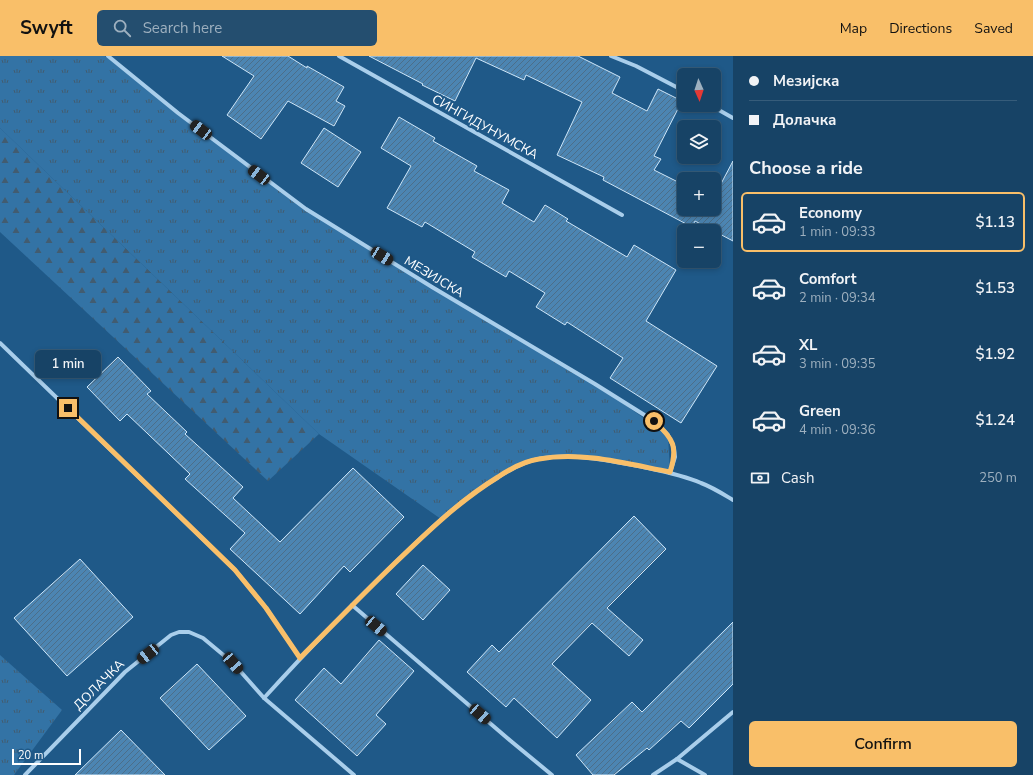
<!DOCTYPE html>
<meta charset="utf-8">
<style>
:root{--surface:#174366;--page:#244e6f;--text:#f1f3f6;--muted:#9eb0bf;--line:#365c7a;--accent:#f9bf69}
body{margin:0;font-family:"Nunito Sans",sans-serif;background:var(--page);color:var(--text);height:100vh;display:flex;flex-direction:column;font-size:15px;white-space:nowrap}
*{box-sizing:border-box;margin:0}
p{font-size:13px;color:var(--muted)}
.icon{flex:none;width:22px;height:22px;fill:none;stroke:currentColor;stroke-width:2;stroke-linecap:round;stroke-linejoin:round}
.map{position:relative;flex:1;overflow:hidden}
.panel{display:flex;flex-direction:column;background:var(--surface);width:300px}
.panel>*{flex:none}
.top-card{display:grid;align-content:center;height:88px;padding:0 16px;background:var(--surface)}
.needle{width:26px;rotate:177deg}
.tools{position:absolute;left:677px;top:12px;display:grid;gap:8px}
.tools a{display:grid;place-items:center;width:44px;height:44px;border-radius:6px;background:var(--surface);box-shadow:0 2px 6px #0003,0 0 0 1px var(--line);font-size:20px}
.scale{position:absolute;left:12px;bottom:10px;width:69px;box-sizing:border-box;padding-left:4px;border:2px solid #fff;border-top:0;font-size:11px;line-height:14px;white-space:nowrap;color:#fff;-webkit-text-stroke:3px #1f5988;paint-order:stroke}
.end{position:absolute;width:18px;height:18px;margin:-9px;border:5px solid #f9bf69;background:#111;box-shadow:0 0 0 2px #111}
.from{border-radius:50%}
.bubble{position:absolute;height:28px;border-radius:6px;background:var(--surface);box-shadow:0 2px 6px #0003,0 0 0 1px var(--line);font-size:13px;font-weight:600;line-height:28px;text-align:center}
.car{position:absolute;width:12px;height:24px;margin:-12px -6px;border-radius:5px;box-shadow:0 0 3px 1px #0007;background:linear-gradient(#222 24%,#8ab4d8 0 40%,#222 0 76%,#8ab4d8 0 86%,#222 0)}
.top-card b{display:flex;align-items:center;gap:14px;height:38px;font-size:15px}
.top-card b+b{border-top:1px solid var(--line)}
.top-card i{width:10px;height:10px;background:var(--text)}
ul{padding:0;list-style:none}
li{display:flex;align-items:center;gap:12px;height:60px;margin:0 8px 6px;padding:0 8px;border:2px solid transparent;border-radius:6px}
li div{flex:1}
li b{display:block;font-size:15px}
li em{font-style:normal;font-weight:600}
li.selected{border-color:var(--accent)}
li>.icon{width:36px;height:36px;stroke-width:1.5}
h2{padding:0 16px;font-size:18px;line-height:48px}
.pay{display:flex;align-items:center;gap:10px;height:44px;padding:0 16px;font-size:15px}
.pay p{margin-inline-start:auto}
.cta{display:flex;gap:8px;margin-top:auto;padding:8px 16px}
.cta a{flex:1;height:46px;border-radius:6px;background:var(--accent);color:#111;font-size:16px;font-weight:600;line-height:46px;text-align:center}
header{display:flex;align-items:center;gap:24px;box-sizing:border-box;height:56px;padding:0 20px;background:var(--accent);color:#111}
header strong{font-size:19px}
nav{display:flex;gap:22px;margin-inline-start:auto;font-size:14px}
.search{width:280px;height:36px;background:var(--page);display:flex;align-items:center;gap:10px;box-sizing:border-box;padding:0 14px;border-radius:6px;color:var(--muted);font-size:15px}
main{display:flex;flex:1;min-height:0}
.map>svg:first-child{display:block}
.grass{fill:url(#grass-tufts)}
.forest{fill:url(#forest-firs)}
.building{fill:url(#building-hatch);stroke:#cee6f8}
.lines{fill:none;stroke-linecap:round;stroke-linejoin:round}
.minor{stroke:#a9ceeb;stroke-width:4}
.route{stroke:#f9bf69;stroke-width:5}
.labels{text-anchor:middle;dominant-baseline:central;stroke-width:4;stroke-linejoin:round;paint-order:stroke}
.street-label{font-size:13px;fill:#fff;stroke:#1f5988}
</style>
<header>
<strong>Swyft</strong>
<div class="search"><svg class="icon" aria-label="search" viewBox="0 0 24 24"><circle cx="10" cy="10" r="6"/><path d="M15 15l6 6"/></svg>Search here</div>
<nav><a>Map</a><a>Directions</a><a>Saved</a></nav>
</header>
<main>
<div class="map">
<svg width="733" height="719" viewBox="0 0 733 719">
<defs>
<pattern id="grass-tufts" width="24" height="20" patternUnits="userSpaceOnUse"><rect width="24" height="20" fill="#3373a5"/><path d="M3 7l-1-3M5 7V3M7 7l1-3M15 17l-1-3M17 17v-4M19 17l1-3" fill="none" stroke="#425c70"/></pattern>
<pattern id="forest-firs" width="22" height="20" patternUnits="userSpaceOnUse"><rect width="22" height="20" fill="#3373a5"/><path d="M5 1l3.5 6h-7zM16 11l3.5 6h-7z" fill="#425c70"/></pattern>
<pattern id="building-hatch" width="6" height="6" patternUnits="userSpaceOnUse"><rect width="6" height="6" fill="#4c85b2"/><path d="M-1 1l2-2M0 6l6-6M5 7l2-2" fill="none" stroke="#4c6e89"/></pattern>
</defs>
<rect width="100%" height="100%" fill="#1f5988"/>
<g class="grass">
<path d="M 0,0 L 105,0 L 259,119 L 306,153 L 595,328 L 668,379 L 670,417 L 584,401 L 537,403 L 506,416 L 441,463 L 319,378 L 0,72 Z"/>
<path d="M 0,599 L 62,654 L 14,719 L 0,719 Z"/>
</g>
<path class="forest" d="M 0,72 L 319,378 L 268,425 L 0,176 Z"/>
<g class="building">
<path d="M 222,0 L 288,0 L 307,12 L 307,10 L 344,31 L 336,45 L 345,50 L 334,70 L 288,45 L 261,83 L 227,59 L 254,20 Z"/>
<path d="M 369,0 L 578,0 L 620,21 L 612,37 L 647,55 L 658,33 L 682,45 L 654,100 L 661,103 L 654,114 L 684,129 L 684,153 L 714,153 L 714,141 L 733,105 L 733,185 L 695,165 L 692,171 L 603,124 L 604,121 L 557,99 L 582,46 L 526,19 L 524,24 L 476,2 L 455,45 L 422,29 L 423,28 Z"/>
<path d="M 399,61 L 435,82 L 433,85 L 477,110 L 474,115 L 509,134 L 502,147 L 534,166 L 545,149 L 568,163 L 566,165 L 627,201 L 634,189 L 676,214 L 646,265 L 717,310 L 681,367 L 610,322 L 623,302 L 567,266 L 565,269 L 536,251 L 545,237 L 509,215 L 506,221 L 472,201 L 475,196 L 425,166 L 422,171 L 387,152 L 411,110 L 381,92 Z"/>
<path d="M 324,72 L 361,96 L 338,131 L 301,107 Z"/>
<path d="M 118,301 L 151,335 L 147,338 L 187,376 L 185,378 L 243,431 L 233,442 L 280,486 L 353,412 L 404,461 L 350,516 L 344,510 L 300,558 L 230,493 L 245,477 L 185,423 L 190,418 L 127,358 L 120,365 L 87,331 Z"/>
<path d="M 634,460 L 666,493 L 607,552 L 643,584 L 629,600 L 592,567 L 552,608 L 591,644 L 557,682 L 514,642 L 506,651 L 467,616 L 492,589 L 499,596 Z"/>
<path d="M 80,503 L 133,561 L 67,620 L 14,562 Z"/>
<path d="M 423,509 L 450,534 L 423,564 L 396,538 Z"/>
<path d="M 733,566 L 733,628 L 689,672 L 681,665 L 649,694 L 647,692 L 614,719 L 593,719 L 576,699 L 632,646 L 642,656 Z"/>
<path d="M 379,584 L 414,615 L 376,659 L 386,668 L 357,700 L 295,644 L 324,612 L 341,628 Z"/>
<path d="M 197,608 L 246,660 L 209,694 L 160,642 Z"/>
<path d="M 121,674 L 165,719 L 75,719 Z"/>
</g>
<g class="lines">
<g class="minor">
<path d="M 108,0 L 178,57 L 306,153 L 432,231 L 595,328 L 654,365 L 668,379 L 674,392 L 675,401 L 670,417"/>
<path d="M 339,0 L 622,159"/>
<path d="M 611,0 L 636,10 L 684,35"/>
<path d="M 710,49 L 733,62"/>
<path d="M 0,287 L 235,514 L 266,552 L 300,602"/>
<path d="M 352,549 L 512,686 L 552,719"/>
<path d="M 264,642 C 306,596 348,552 393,509 C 425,478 458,445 497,422 C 509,414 523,406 538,403 C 571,396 610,405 643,411 C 662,415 683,419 701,427 C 712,431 723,438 733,444"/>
<path d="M 677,703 L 705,719"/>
<path d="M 25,719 L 125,616 L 171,579 L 179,576 L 189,576 L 203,582 L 233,607 L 264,642 L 354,719"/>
<path d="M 653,719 L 677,703 L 733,656"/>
</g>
</g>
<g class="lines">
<path class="route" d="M 68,352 L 235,514 L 266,552 L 300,602 C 331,571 362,539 394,508 C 426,477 459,445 498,421 C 510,413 524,405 539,403 C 582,395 628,408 670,416 C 678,391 674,383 654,365"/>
</g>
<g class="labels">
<g class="street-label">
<text transform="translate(485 71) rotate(29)">СИНГИДУНУМСКА</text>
<text transform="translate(434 221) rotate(31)">МЕЗИЈСКА</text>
<text transform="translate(99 629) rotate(-45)">ДОЛАЧКА</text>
</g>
</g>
</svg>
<div class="tools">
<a><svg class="needle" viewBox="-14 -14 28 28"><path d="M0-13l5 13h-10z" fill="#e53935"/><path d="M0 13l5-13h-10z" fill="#9eb0bf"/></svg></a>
<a><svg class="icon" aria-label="layers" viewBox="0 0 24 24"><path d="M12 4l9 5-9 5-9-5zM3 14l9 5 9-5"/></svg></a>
<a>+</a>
<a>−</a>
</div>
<div class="scale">20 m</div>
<i class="end from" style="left:654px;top:365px"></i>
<i class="end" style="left:68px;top:352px"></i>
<div class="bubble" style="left:35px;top:294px;width:66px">1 min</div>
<i class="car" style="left:201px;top:74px;rotate:307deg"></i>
<i class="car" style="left:259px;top:119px;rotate:307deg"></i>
<i class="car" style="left:382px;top:200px;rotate:122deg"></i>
<i class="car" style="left:376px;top:570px;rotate:130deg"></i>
<i class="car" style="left:148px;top:598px;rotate:232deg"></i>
<i class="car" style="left:233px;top:607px;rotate:139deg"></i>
<i class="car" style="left:480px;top:658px;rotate:131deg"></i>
</div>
<section class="panel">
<div class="top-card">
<b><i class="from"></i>Мезијска</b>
<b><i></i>Долачка</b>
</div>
<h2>Choose a ride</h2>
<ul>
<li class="selected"><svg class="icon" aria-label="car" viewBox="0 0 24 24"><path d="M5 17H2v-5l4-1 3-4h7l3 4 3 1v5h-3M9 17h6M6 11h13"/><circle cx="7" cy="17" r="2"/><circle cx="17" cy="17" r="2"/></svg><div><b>Economy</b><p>1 min · 09:33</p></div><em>$1.13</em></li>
<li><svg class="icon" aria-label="car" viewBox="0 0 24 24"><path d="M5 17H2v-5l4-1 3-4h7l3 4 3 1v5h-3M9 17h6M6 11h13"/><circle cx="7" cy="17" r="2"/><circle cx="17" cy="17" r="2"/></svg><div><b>Comfort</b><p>2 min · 09:34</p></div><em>$1.53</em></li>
<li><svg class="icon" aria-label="car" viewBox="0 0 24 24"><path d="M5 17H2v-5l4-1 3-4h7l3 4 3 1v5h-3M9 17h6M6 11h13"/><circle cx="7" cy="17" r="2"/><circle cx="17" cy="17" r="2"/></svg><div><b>XL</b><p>3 min · 09:35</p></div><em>$1.92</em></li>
<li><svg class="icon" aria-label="car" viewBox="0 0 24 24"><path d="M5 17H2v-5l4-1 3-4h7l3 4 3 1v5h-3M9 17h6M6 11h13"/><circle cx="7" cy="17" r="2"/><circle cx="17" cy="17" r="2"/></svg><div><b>Green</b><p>4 min · 09:36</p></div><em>$1.24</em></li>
</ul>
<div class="pay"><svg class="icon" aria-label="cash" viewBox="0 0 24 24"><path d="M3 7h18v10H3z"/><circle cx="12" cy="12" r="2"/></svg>Cash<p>250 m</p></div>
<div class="cta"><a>Confirm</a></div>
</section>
</main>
